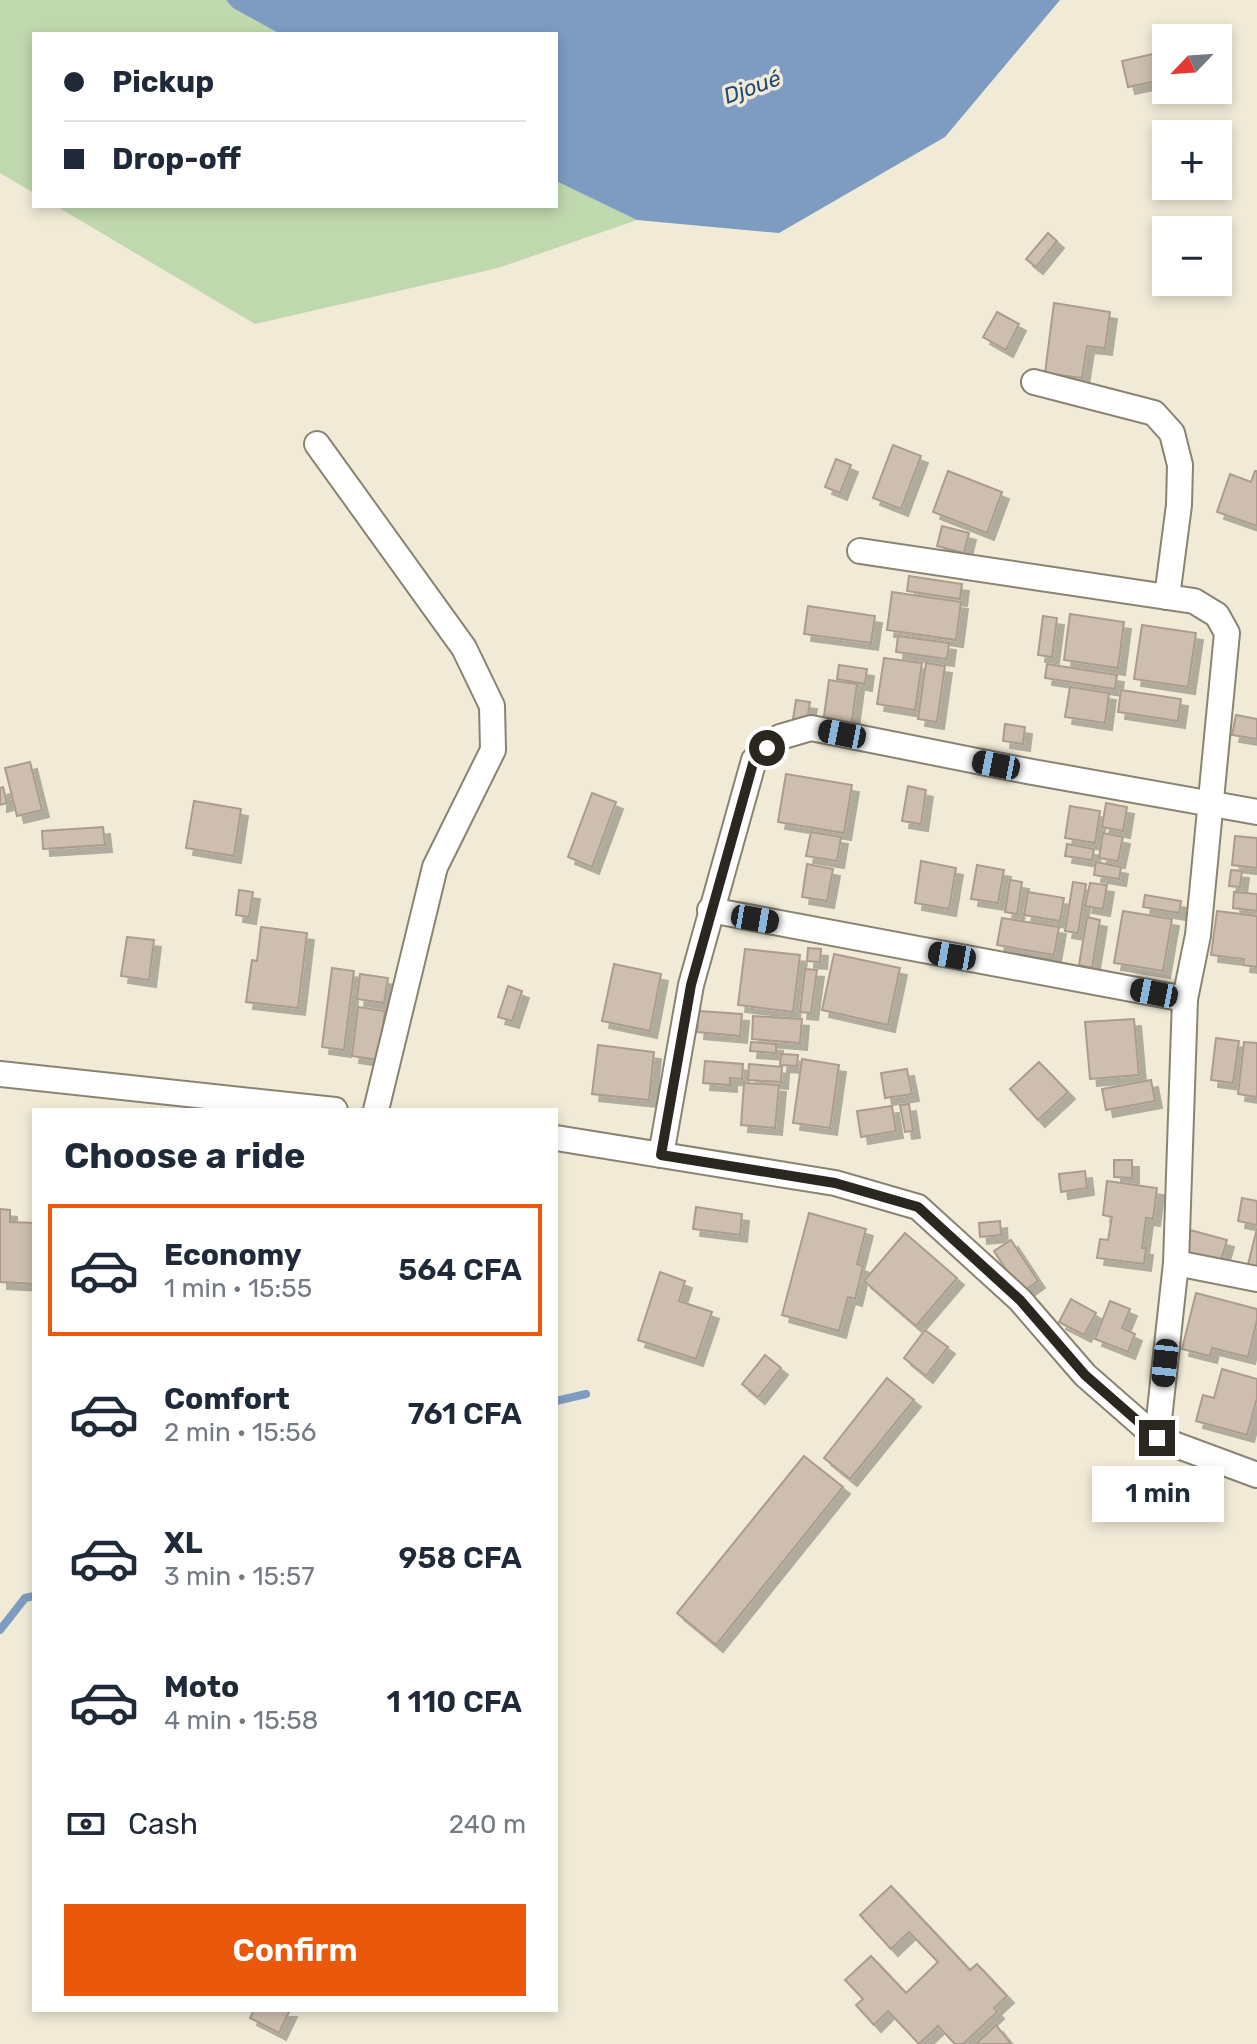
<!DOCTYPE html>
<meta charset="utf-8">
<style>
:root{--surface:#fff;--page:#f2f2f3;--text:#1f2937;--muted:#747a83;--line:#e0e1e3;--accent:#ea580c}
body{margin:0;font-family:Rubik,sans-serif;background:var(--page);color:var(--text);height:100vh;display:flex;flex-direction:column;font-size:30px;white-space:nowrap}
*{box-sizing:border-box;margin:0}
p{font-size:26px;color:var(--muted)}
.icon{flex:none;width:44px;height:44px;fill:none;stroke:currentColor;stroke-width:2;stroke-linecap:round;stroke-linejoin:round}
.map{position:relative;flex:1;overflow:hidden}
.details{position:absolute;left:32px;top:1108px;width:526px;height:904px;display:flex;flex-direction:column;background:var(--surface);border-radius:0px;box-shadow:0 4px 12px #0003}
.details>*{flex:none}
.hud{position:absolute;left:32px;top:32px;width:526px;height:176px;border-radius:0px;box-shadow:0 4px 12px #0003;display:grid;align-content:center;height:176px;padding:0 32px;background:var(--surface)}
.needle{width:52px;rotate:245deg}
.tools{position:absolute;left:1152px;top:24px;display:grid;gap:16px}
.tools a{display:grid;place-items:center;width:80px;height:80px;border-radius:0px;background:var(--surface);box-shadow:0 4px 12px #0003;font-size:40px}
.end{position:absolute;width:36px;height:36px;margin:-18px;border:10px solid #2a2720;background:#fff;box-shadow:0 0 0 4px #fff}
.from{border-radius:50%}
.bubble{position:absolute;height:56px;border-radius:0px;background:var(--surface);box-shadow:0 4px 12px #0003;font-size:26px;font-weight:600;line-height:56px;text-align:center}
.car{position:absolute;width:24px;height:48px;margin:-24px -12px;border-radius:10px;box-shadow:0 0 6px 2px #0007;background:linear-gradient(#222 24%,#8ab4d8 0 40%,#222 0 76%,#8ab4d8 0 86%,#222 0)}
.hud b{display:flex;align-items:center;gap:28px;height:76px;font-size:30px}
.hud b+b{border-top:2px solid var(--line)}
.hud i{width:20px;height:20px;background:var(--text)}
ul{padding:0;list-style:none}
li{display:flex;align-items:center;gap:24px;height:132px;margin:0 16px 12px;padding:0 16px;border:4px solid transparent;border-radius:0px}
li div{flex:1}
li b{display:block;font-size:30px}
li em{font-style:normal;font-weight:600}
li.active{border-color:var(--accent)}
li>.icon{width:72px;height:72px;stroke-width:1.5}
h2{padding:0 32px;font-size:36px;line-height:96px}
.pay{display:flex;align-items:center;gap:20px;height:88px;padding:0 32px;font-size:30px}
.pay p{margin-inline-start:auto}
.primary-button{display:flex;gap:16px;margin-top:auto;padding:16px 32px}
.primary-button a{flex:1;height:92px;border-radius:0px;background:var(--accent);color:#fff;font-size:32px;font-weight:600;line-height:92px;text-align:center}
.map>svg:first-child{display:block}
.green{fill:#bfd8ad}
.water{fill:#7e9cc1}
.lines{fill:none;stroke-linecap:round;stroke-linejoin:round}
.stream{stroke:#7e9cc1;stroke-width:8}
.building{fill:#cebeaf;stroke:#ac9c8e;stroke-width:2;filter:url(#shadow)}
.street-casing{stroke:#898472;stroke-width:28}
.street{stroke:#fff;stroke-width:24}
.route{stroke:#2a2720;stroke-width:10}
.labels{text-anchor:middle;dominant-baseline:central;stroke-width:7;stroke-linejoin:round;paint-order:stroke}
.water-label{font-size:22px;font-style:italic;fill:#1d4878;stroke:#f0ead6}
</style>
<div class="map">
<svg width="1257" height="2044" viewBox="0 0 1257 2044">
<defs>
<filter id="shadow"><feDropShadow dx="7" dy="7" stdDeviation="0" flood-color="#0004"/></filter>
</defs>
<rect width="100%" height="100%" fill="#f0ead6"/>
<g class="green">
<path d="M 0,0 L 226,0 L 233,8 L 280,34 L 34,34 L 34,193 L 0,173 Z"/>
<path d="M 556,181 L 637,220 L 498,268 L 255,324 L 56,206 L 556,206 Z"/>
</g>
<path class="water" d="M 226,0 L 1060,0 L 945,137 L 779,233 L 637,220 L 556,181 L 556,34 L 280,34 L 233,8 Z"/>
<g class="lines">
<g class="stream">
<path d="M 556,1401 L 586,1394"/>
<path d="M 0,1630 L 25,1598 L 34,1596"/>
</g>
</g>
<g class="building">
<path d="M 1166,51 L 1166,79 L 1128,87 L 1122,61 Z"/>
<path d="M 1048,233 L 1057,241 L 1036,267 L 1026,259 Z"/>
<path d="M 1054,303 L 1110,312 L 1105,348 L 1087,346 L 1082,378 L 1045,373 Z"/>
<path d="M 997,312 L 1019,324 L 1006,350 L 983,337 Z"/>
<path d="M 893,445 L 921,456 L 901,509 L 873,498 Z"/>
<path d="M 836,459 L 851,465 L 840,493 L 825,487 Z"/>
<path d="M 948,471 L 1002,492 L 987,533 L 933,512 Z"/>
<path d="M 1255,471 L 1257,471 L 1257,526 L 1217,512 L 1230,474 L 1251,482 Z"/>
<path d="M 942,526 L 969,533 L 964,553 L 937,546 Z"/>
<path d="M 909,576 L 962,584 L 960,599 L 907,591 Z"/>
<path d="M 892,592 L 961,602 L 956,640 L 887,630 Z"/>
<path d="M 808,606 L 875,616 L 871,643 L 804,634 Z"/>
<path d="M 1070,614 L 1124,622 L 1118,668 L 1064,660 Z"/>
<path d="M 1043,616 L 1057,618 L 1052,657 L 1038,655 Z"/>
<path d="M 1142,625 L 1196,633 L 1188,687 L 1134,679 Z"/>
<path d="M 898,636 L 949,643 L 947,659 L 896,652 Z"/>
<path d="M 884,658 L 922,663 L 915,710 L 877,704 Z"/>
<path d="M 926,663 L 945,666 L 937,722 L 918,719 Z"/>
<path d="M 1047,664 L 1117,675 L 1115,689 L 1045,678 Z"/>
<path d="M 839,665 L 867,669 L 865,684 L 837,679 Z"/>
<path d="M 829,680 L 857,684 L 851,727 L 823,723 Z"/>
<path d="M 1070,687 L 1109,693 L 1105,723 L 1065,717 Z"/>
<path d="M 1121,690 L 1181,699 L 1178,721 L 1118,712 Z"/>
<path d="M 796,700 L 810,702 L 807,721 L 793,719 Z"/>
<path d="M 1236,715 L 1257,719 L 1257,739 L 1232,735 Z"/>
<path d="M 1005,724 L 1025,727 L 1023,744 L 1003,741 Z"/>
<path d="M 30,762 L 42,810 L 17,816 L 5,768 Z"/>
<path d="M 786,774 L 852,785 L 844,833 L 778,822 Z"/>
<path d="M 908,786 L 926,790 L 921,824 L 902,821 Z"/>
<path d="M 3,787 L 7,803 L 0,805 L 0,788 Z"/>
<path d="M 592,793 L 616,802 L 592,867 L 568,857 Z"/>
<path d="M 194,801 L 241,809 L 234,856 L 186,848 Z"/>
<path d="M 1106,803 L 1127,807 L 1123,831 L 1102,827 Z"/>
<path d="M 1070,806 L 1100,811 L 1095,843 L 1065,838 Z"/>
<path d="M 103,827 L 105,845 L 43,849 L 42,831 Z"/>
<path d="M 811,832 L 841,837 L 837,861 L 806,856 Z"/>
<path d="M 1103,833 L 1123,837 L 1118,861 L 1099,858 Z"/>
<path d="M 1235,836 L 1257,838 L 1257,868 L 1232,865 Z"/>
<path d="M 1067,844 L 1094,849 L 1092,860 L 1065,856 Z"/>
<path d="M 921,861 L 956,868 L 949,909 L 915,903 Z"/>
<path d="M 1096,862 L 1121,867 L 1119,879 L 1094,875 Z"/>
<path d="M 807,864 L 833,869 L 827,901 L 802,897 Z"/>
<path d="M 977,865 L 1004,870 L 998,903 L 971,899 Z"/>
<path d="M 1231,870 L 1242,871 L 1240,887 L 1229,886 Z"/>
<path d="M 1010,880 L 1022,882 L 1017,914 L 1005,912 Z"/>
<path d="M 1073,882 L 1086,884 L 1078,933 L 1065,931 Z"/>
<path d="M 1090,883 L 1107,885 L 1103,909 L 1085,906 Z"/>
<path d="M 239,890 L 253,892 L 249,917 L 236,915 Z"/>
<path d="M 1028,892 L 1064,898 L 1060,921 L 1024,915 Z"/>
<path d="M 1234,892 L 1257,894 L 1257,911 L 1233,908 Z"/>
<path d="M 1145,895 L 1181,901 L 1179,913 L 1143,907 Z"/>
<path d="M 1123,911 L 1172,919 L 1163,971 L 1114,963 Z"/>
<path d="M 1217,911 L 1257,916 L 1257,967 L 1243,965 L 1244,959 L 1211,955 Z"/>
<path d="M 1087,917 L 1100,920 L 1092,968 L 1079,965 Z"/>
<path d="M 1002,918 L 1059,927 L 1054,955 L 997,945 Z"/>
<path d="M 261,927 L 307,933 L 298,1008 L 246,1002 L 252,960 L 257,961 Z"/>
<path d="M 127,937 L 154,940 L 149,980 L 121,976 Z"/>
<path d="M 808,948 L 821,949 L 820,962 L 807,961 Z"/>
<path d="M 745,949 L 800,955 L 793,1012 L 738,1005 Z"/>
<path d="M 834,954 L 900,968 L 888,1025 L 822,1010 Z"/>
<path d="M 614,964 L 661,974 L 650,1031 L 602,1021 Z"/>
<path d="M 332,968 L 354,971 L 344,1050 L 322,1047 Z"/>
<path d="M 805,969 L 817,970 L 811,1013 L 800,1012 Z"/>
<path d="M 360,974 L 388,978 L 384,1003 L 357,999 Z"/>
<path d="M 508,986 L 522,991 L 512,1021 L 498,1017 Z"/>
<path d="M 358,1007 L 385,1011 L 378,1060 L 352,1056 Z"/>
<path d="M 699,1011 L 742,1014 L 740,1036 L 697,1032 Z"/>
<path d="M 753,1016 L 802,1019 L 800,1043 L 752,1039 Z"/>
<path d="M 1134,1019 L 1139,1075 L 1090,1079 L 1085,1022 Z"/>
<path d="M 1216,1038 L 1239,1041 L 1233,1083 L 1211,1080 Z"/>
<path d="M 751,1042 L 776,1044 L 776,1053 L 750,1051 Z"/>
<path d="M 1244,1042 L 1257,1043 L 1257,1097 L 1238,1094 Z"/>
<path d="M 598,1045 L 654,1052 L 649,1100 L 592,1094 Z"/>
<path d="M 781,1054 L 798,1055 L 797,1066 L 780,1065 Z"/>
<path d="M 802,1059 L 839,1065 L 830,1128 L 793,1123 Z"/>
<path d="M 705,1061 L 743,1064 L 742,1079 L 730,1078 L 730,1085 L 703,1083 Z"/>
<path d="M 1039,1062 L 1068,1092 L 1038,1120 L 1010,1089 Z"/>
<path d="M 749,1064 L 782,1067 L 781,1082 L 748,1080 Z"/>
<path d="M 907,1069 L 912,1094 L 885,1098 L 881,1073 Z"/>
<path d="M 1151,1080 L 1155,1101 L 1106,1110 L 1102,1089 Z"/>
<path d="M 744,1083 L 779,1085 L 775,1128 L 741,1125 Z"/>
<path d="M 909,1104 L 913,1131 L 905,1132 L 900,1105 Z"/>
<path d="M 892,1106 L 896,1131 L 861,1137 L 857,1111 Z"/>
<path d="M 1114,1160 L 1132,1160 L 1132,1178 L 1114,1177 Z"/>
<path d="M 1085,1171 L 1087,1188 L 1061,1192 L 1059,1174 Z"/>
<path d="M 1107,1181 L 1157,1188 L 1153,1219 L 1146,1218 L 1142,1248 L 1146,1248 L 1144,1264 L 1097,1258 L 1100,1239 L 1108,1240 L 1112,1217 L 1103,1215 Z"/>
<path d="M 1242,1198 L 1257,1201 L 1257,1225 L 1238,1221 Z"/>
<path d="M 696,1207 L 742,1214 L 740,1235 L 693,1229 Z"/>
<path d="M 0,1209 L 10,1210 L 10,1222 L 34,1223 L 34,1284 L 0,1282 Z"/>
<path d="M 809,1213 L 866,1229 L 857,1264 L 863,1266 L 855,1299 L 848,1297 L 839,1331 L 782,1315 Z"/>
<path d="M 1000,1221 L 1001,1235 L 980,1237 L 979,1223 Z"/>
<path d="M 1257,1228 L 1257,1271 L 1247,1269 Z"/>
<path d="M 1190,1230 L 1227,1240 L 1220,1264 L 1184,1254 Z"/>
<path d="M 905,1233 L 957,1278 L 916,1326 L 864,1281 Z"/>
<path d="M 1011,1240 L 1038,1281 L 1021,1293 L 994,1251 Z"/>
<path d="M 660,1272 L 685,1281 L 679,1301 L 712,1312 L 696,1359 L 638,1340 Z"/>
<path d="M 1196,1293 L 1257,1309 L 1257,1320 L 1248,1357 L 1212,1348 L 1210,1356 L 1182,1349 Z"/>
<path d="M 1071,1299 L 1096,1313 L 1084,1335 L 1059,1322 Z"/>
<path d="M 1110,1301 L 1130,1309 L 1122,1328 L 1135,1334 L 1128,1352 L 1095,1339 Z"/>
<path d="M 925,1330 L 948,1347 L 926,1376 L 904,1358 Z"/>
<path d="M 765,1355 L 781,1368 L 758,1397 L 742,1384 Z"/>
<path d="M 1222,1369 L 1257,1379 L 1257,1398 L 1247,1435 L 1196,1421 L 1203,1395 L 1214,1398 Z"/>
<path d="M 887,1378 L 914,1400 L 850,1479 L 824,1458 Z"/>
<path d="M 804,1456 L 843,1487 L 716,1645 L 677,1613 Z"/>
<path d="M 891,1886 L 970,1970 L 977,1964 L 1007,1996 L 994,2008 L 997,2012 L 963,2044 L 955,2044 L 938,2026 L 919,2044 L 888,2011 L 874,2025 L 856,2005 L 863,1999 L 845,1980 L 871,1956 L 906,1993 L 938,1962 L 909,1932 L 891,1949 L 860,1915 Z"/>
<path d="M 254,2010 L 290,2010 L 279,2033 L 250,2018 Z"/>
<path d="M 996,2025 L 1011,2044 L 976,2044 Z"/>
</g>
<g class="lines">
<g class="street-casing">
<g id="street">
<path d="M 1034,382 L 1154,413 L 1172,433 L 1180,465 L 1179,505 L 1167,597"/>
<path d="M 317,444 L 464,648 L 492,706 L 493,750 L 435,867 L 376,1110"/>
<path d="M 860,551 L 1194,601 L 1217,615 L 1227,633 L 1198,935 L 1185,999 L 1176,1263 L 1157,1438"/>
<path d="M 710,910 L 1185,999"/>
<path d="M 0,1074 L 335,1110"/>
<path d="M 556,1138 L 835,1183 L 918,1207 L 1020,1300 L 1085,1375 L 1157,1438 L 1257,1475"/>
<path d="M 661,1155 L 691,985 L 754,760 L 780,737 L 811,728 L 1027,771 L 1257,812"/>
<path d="M 1176,1263 L 1257,1279"/>
</g>
</g>
<use href="#street" class="street"/>
</g>
<g class="lines">
<path class="route" d="M 767,748 L 754,760 L 691,985 L 661,1155 L 835,1183 L 918,1207 L 1020,1300 L 1085,1375 L 1157,1438"/>
</g>
<g class="labels">
<g class="water-label">
<text transform="translate(752 87) rotate(-20)">Djoué</text>
</g>
</g>
</svg>
<div class="tools">
<a><svg class="needle" viewBox="-14 -14 28 28"><path d="M0-13l5 13h-10z" fill="#e53935"/><path d="M0 13l5-13h-10z" fill="#747a83"/></svg></a>
<a>+</a>
<a>−</a>
</div>
<i class="end from" style="left:767px;top:748px"></i>
<i class="end" style="left:1157px;top:1438px"></i>
<div class="bubble" style="left:1092px;top:1466px;width:132px">1 min</div>
<i class="car" style="left:842px;top:734px;rotate:281deg"></i>
<i class="car" style="left:996px;top:765px;rotate:281deg"></i>
<i class="car" style="left:755px;top:919px;rotate:100deg"></i>
<i class="car" style="left:952px;top:956px;rotate:280deg"></i>
<i class="car" style="left:1154px;top:993px;rotate:281deg"></i>
<i class="car" style="left:1165px;top:1363px;rotate:186deg"></i>
<div class="hud">
<b><i class="from"></i>Pickup</b>
<b><i></i>Drop-off</b>
</div>
<section class="details">
<h2>Choose a ride</h2>
<ul>
<li class="active"><svg class="icon" aria-label="car" viewBox="0 0 24 24"><path d="M5 17H2v-5l4-1 3-4h7l3 4 3 1v5h-3M9 17h6M6 11h13"/><circle cx="7" cy="17" r="2"/><circle cx="17" cy="17" r="2"/></svg><div><b>Economy</b><p>1 min · 15:55</p></div><em>564 CFA</em></li>
<li><svg class="icon" aria-label="car" viewBox="0 0 24 24"><path d="M5 17H2v-5l4-1 3-4h7l3 4 3 1v5h-3M9 17h6M6 11h13"/><circle cx="7" cy="17" r="2"/><circle cx="17" cy="17" r="2"/></svg><div><b>Comfort</b><p>2 min · 15:56</p></div><em>761 CFA</em></li>
<li><svg class="icon" aria-label="car" viewBox="0 0 24 24"><path d="M5 17H2v-5l4-1 3-4h7l3 4 3 1v5h-3M9 17h6M6 11h13"/><circle cx="7" cy="17" r="2"/><circle cx="17" cy="17" r="2"/></svg><div><b>XL</b><p>3 min · 15:57</p></div><em>958 CFA</em></li>
<li><svg class="icon" aria-label="car" viewBox="0 0 24 24"><path d="M5 17H2v-5l4-1 3-4h7l3 4 3 1v5h-3M9 17h6M6 11h13"/><circle cx="7" cy="17" r="2"/><circle cx="17" cy="17" r="2"/></svg><div><b>Moto</b><p>4 min · 15:58</p></div><em>1 110 CFA</em></li>
</ul>
<div class="pay"><svg class="icon" aria-label="cash" viewBox="0 0 24 24"><path d="M3 7h18v10H3z"/><circle cx="12" cy="12" r="2"/></svg>Cash<p>240 m</p></div>
<div class="primary-button"><a>Confirm</a></div>
</section>
</div>
